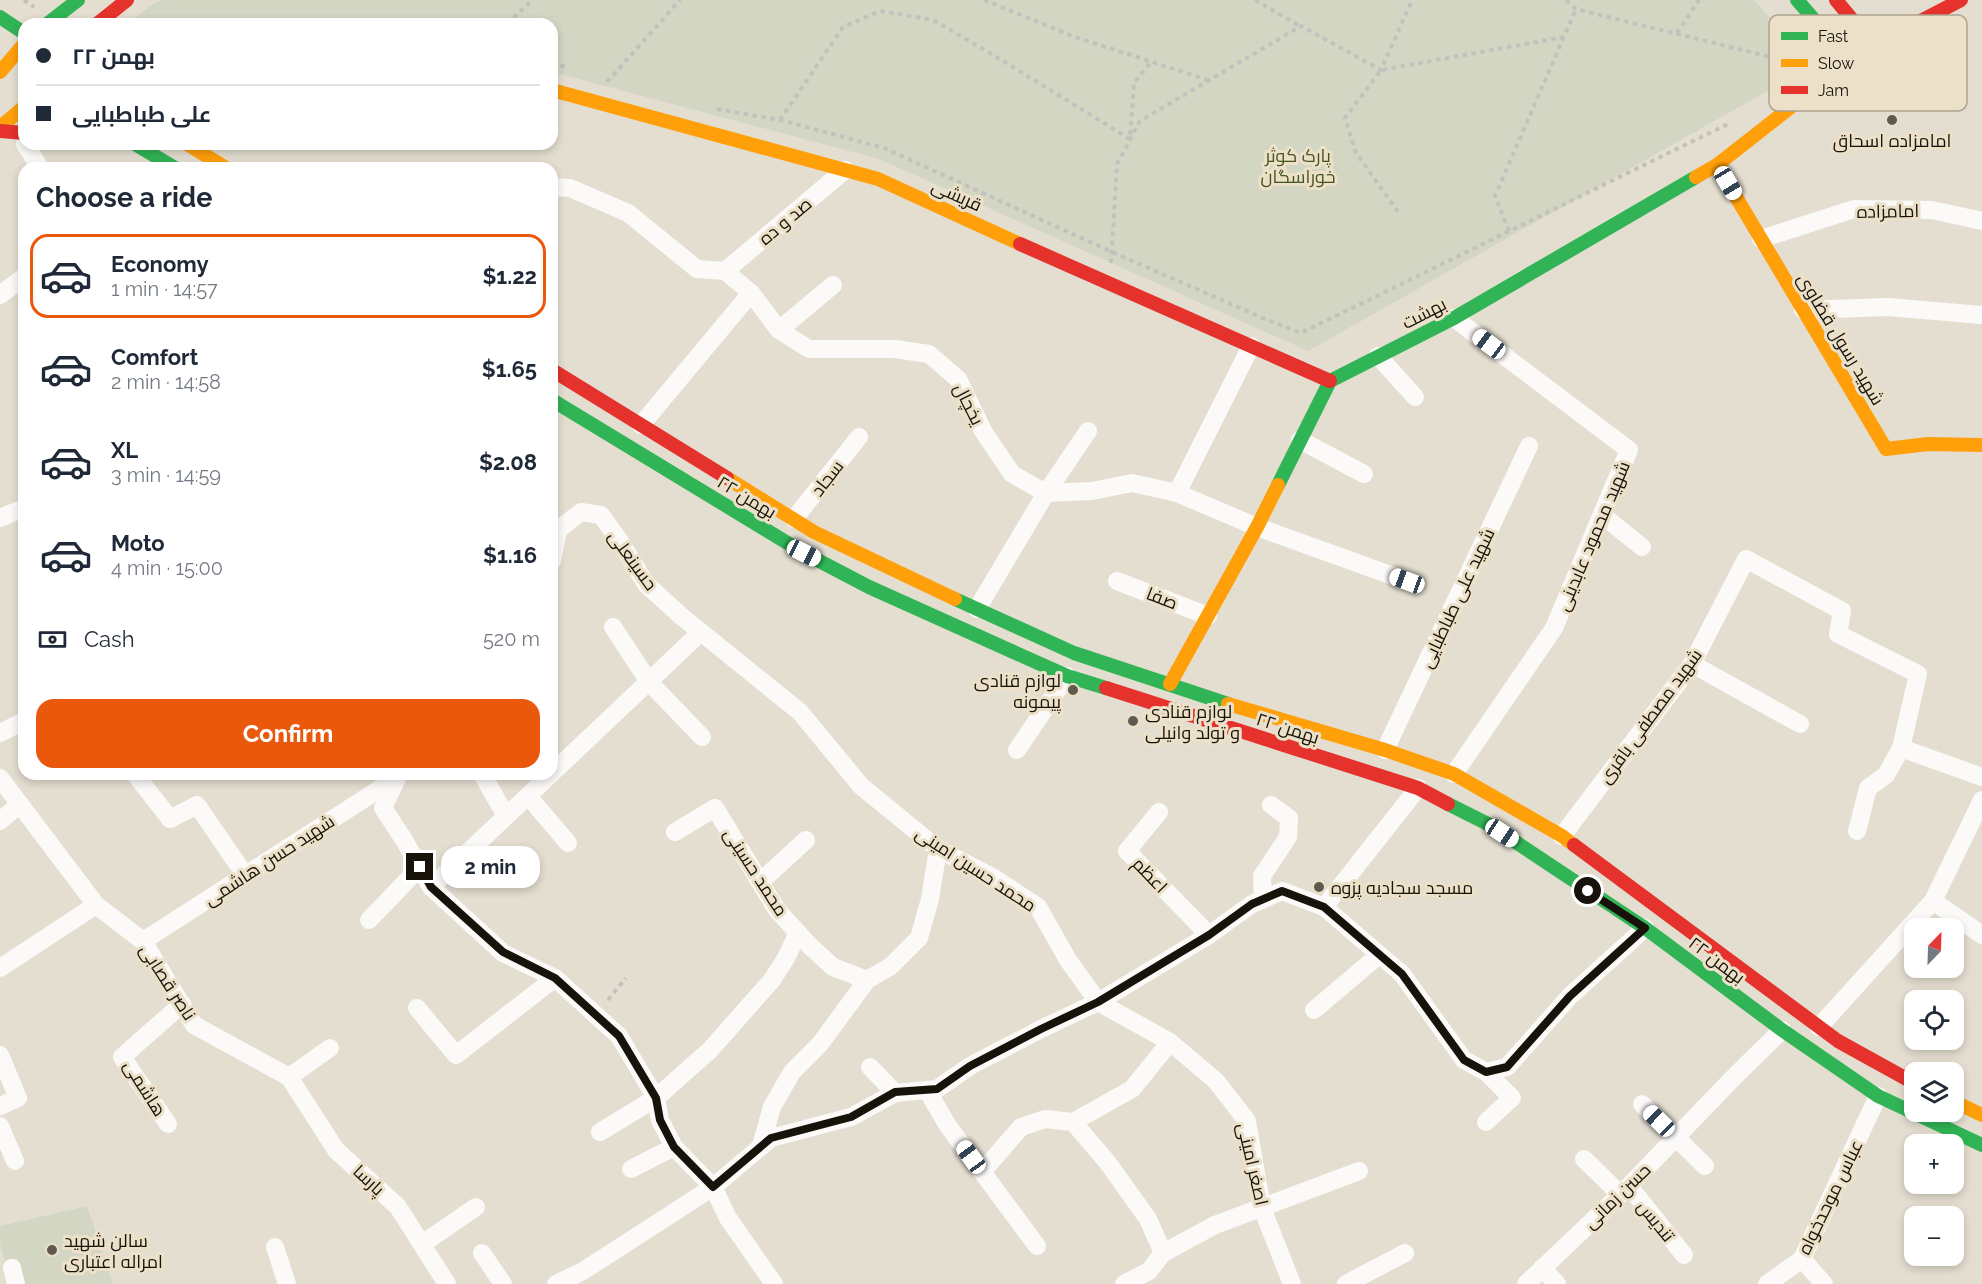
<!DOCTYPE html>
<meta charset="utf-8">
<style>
:root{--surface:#fff;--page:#f2f2f3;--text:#1f2937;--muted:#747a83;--line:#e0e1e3;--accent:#ea580c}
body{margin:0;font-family:Raleway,Cairo,sans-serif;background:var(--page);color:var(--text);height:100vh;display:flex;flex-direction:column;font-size:22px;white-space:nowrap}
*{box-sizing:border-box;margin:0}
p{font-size:20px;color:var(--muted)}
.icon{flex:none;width:33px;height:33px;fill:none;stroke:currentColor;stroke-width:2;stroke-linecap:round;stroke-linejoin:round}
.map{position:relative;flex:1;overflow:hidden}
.sheet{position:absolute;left:18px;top:162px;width:540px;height:618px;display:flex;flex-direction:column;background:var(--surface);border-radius:18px;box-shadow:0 3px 9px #0003}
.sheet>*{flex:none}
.banner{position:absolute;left:18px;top:18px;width:540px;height:132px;border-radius:18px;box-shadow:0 3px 9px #0003;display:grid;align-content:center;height:132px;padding:0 18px;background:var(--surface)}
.needle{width:39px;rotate:23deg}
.fabs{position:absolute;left:1904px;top:918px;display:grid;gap:12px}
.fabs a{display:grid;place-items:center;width:60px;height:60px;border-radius:12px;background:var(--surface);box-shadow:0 3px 9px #0003;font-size:30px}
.end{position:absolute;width:27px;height:27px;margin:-14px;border:8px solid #17130b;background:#fff;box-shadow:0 0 0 3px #fff}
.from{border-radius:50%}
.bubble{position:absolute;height:42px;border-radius:18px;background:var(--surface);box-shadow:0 3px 9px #0003;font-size:20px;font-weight:700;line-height:42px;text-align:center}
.car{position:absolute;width:18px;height:36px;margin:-18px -9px;border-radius:8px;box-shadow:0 0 4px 2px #0007;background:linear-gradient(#fff 24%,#345 0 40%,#fff 0 76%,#345 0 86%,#fff 0)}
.banner b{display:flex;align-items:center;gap:21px;height:57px;font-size:22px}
.banner b+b{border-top:2px solid var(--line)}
.banner i{width:15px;height:15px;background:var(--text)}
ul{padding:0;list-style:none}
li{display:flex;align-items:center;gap:18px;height:84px;margin:0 12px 9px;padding:0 6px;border:3px solid transparent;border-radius:18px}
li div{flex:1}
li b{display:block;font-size:22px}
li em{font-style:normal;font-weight:700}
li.active{border-color:var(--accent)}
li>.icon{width:54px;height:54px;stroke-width:1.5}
h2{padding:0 18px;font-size:27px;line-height:72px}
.pay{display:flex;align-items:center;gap:15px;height:66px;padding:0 18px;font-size:22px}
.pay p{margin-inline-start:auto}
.action{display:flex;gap:12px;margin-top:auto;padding:12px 18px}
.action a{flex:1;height:69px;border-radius:18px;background:var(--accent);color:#fff;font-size:24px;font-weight:700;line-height:69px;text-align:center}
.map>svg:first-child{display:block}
.green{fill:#d4d6c4}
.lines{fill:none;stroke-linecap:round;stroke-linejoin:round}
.path{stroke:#c3c1bd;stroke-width:4;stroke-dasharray:4.5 4.5;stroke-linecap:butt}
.street{stroke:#fbfaf8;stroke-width:18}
.fast{stroke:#30b455;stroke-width:14}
.slow{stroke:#ff9f0a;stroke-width:14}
.jam{stroke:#e5322d;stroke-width:14}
.route{stroke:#17130b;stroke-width:8}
.poi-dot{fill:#5f5a50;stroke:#ece1c8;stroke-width:2}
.labels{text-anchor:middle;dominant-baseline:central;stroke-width:6;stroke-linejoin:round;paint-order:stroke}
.poi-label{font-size:18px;fill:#17130b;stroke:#ece1c8;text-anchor:start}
.park-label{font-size:18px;fill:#445520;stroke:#ece1c8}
.street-label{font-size:18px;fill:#17130b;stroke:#ece1c8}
.key{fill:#ece1c8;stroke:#aca38f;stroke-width:1.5}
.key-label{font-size:16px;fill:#17130b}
</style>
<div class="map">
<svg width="1982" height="1284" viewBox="0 0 1982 1284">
<rect width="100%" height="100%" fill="#e4ded0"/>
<g class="green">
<path d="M 163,0 L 1754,0 L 1779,28 L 1778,85 L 1308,351 L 879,159 L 552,72 L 552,24 L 128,24 L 151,5 Z"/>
<path d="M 87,1206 L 113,1284 L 21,1284 L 17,1258 L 4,1260 L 0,1243 L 0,1226 Z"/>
</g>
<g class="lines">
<g class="path">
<path d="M 24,0 L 34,7"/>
<path d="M 984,0 L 1075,37 L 1208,80"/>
<path d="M 1255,0 L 1300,26"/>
<path d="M 1566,0 L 1576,9 L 1807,66"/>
<path d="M 507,24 L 532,0"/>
<path d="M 1677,33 L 1699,0"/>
<path d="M 552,62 L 568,68"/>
<path d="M 607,82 L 680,0"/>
<path d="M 1777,88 L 1790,60 L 1789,27"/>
<path d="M 717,109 L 780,120 L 884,148 L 1112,252 L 1265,319 L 1301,333 L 1730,123"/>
<path d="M 780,120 L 843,27 L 880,11 L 933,20 L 995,56 L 1130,139 L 1134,83 L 1151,62"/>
<path d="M 1398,212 L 1356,153 L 1345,118 L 1381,70 L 1564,37"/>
<path d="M 1509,231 L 1495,196 L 1576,9"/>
<path d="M 1111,263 L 1117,164 L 1140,121 L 1301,26 L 1381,70 L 1412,0"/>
<path d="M 608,1000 L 626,978"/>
</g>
<g class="street">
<path d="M 25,144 L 40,168"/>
<path d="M 552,187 L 570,188 L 628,213 L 697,269 L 725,271 L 751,293 L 779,330 L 809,349 L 895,349 L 929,354 L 958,379 L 983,431 L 1012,474 L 1046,493 L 1092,491 L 1132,483 L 1177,493 L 1257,527 L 1407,581"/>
<path d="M 1761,239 L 1854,209 L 1932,210 L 1982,221"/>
<path d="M 725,271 L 845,170"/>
<path d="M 0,295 L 24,277"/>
<path d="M 1803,310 L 1888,307 L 1982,315"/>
<path d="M 1454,318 L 1629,450 L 1554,628 L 1454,774"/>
<path d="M 779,330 L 833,285"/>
<path d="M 1378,356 L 1415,397"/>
<path d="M 641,425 L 751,293"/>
<path d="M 1300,440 L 1364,474"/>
<path d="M 1177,493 L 1251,346"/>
<path d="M 1602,515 L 1642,547"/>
<path d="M 0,518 L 24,508"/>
<path d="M 794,519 L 859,437"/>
<path d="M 552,561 L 558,530 L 581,512 L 601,515 L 621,543 L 646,584 L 681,616 L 800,712 L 861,786 L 938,849 L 994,878 L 1038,907 L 1068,960 L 1098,1002 L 1170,1042 L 1216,1081 L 1247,1121 L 1262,1208 L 1292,1284"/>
<path d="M 1117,581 L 1208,616"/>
<path d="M 977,609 L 1046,493 L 1088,431"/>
<path d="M 613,627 L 649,682 L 702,737"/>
<path d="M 1692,664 L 1800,724"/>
<path d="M 0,733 L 24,721"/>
<path d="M 1901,748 L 1982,777"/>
<path d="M 1017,750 L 1067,676"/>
<path d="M 1385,750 L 1529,446"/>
<path d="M 552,773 L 701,632"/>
<path d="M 135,774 L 170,819 L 197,805 L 245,875"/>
<path d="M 399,774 L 383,808 L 404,840 L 431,887 L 503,953 L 555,978 L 619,1036 L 656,1098 L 660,1120 L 674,1147 L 713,1187 L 728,1218 L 774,1284"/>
<path d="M 482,774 L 506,816"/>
<path d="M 0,778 L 96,905 L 143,941 L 194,1025 L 289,1077 L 336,1150 L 398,1207 L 447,1284"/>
<path d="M 528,796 L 568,843"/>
<path d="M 1159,812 L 1127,851 L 1209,935"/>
<path d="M 0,821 L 20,804"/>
<path d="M 675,832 L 715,808 L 777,910 L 810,946 L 833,967 L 867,980"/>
<path d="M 1562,836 L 1692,664 L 1746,559 L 1842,611 L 1838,634 L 1918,674 L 1901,748 L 1886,775 L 1868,788 L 1857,831"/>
<path d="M 760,882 L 806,840"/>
<path d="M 431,887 L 551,774"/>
<path d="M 1263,899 L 1262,876 L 1288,837 L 1289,818 L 1271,805"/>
<path d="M 1933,901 L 1982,935"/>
<path d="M 1324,907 L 1402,974 L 1464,1060 L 1486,1072 L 1507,1067 L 1570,996 L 1645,928"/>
<path d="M 369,920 L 420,867"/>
<path d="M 143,941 L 395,779"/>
<path d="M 0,968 L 96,905"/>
<path d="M 417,1008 L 456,1055 L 555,978"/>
<path d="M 1314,1010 L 1379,955"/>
<path d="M 1819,1027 L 1933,901 L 1982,800"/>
<path d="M 0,1055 L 18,1098 L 0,1106"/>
<path d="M 870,1067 L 895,1093"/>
<path d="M 289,1077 L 330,1048"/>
<path d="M 927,1090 L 948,1126 L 1037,1246"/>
<path d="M 1642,1104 L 1705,1166"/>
<path d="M 1073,1122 L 1132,1089 L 1170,1042"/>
<path d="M 1486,1122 L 1512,1098 L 1486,1072"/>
<path d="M 168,1124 L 122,1057 L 182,1004"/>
<path d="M 0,1126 L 15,1161"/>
<path d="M 600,1132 L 656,1098 L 710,1050 L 772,980 L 786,958 L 798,933"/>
<path d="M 761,1146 L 772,1107 L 792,1072 L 820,1044 L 867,980 L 891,966 L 919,938 L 930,899 L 938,849"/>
<path d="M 1584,1159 L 1620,1194"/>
<path d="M 631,1169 L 674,1147"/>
<path d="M 982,1172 L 1021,1127 L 1045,1119 L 1073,1122 L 1108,1163 L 1148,1219 L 1163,1253"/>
<path d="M 1629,1186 L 1684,1255"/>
<path d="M 422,1244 L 476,1207"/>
<path d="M 275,1247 L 287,1284"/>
<path d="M 482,1253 L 503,1284"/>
<path d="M 1802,1259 L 1824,1284"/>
<path d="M 12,1268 L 16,1284"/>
<path d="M 1542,1268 L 1557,1284"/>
<path d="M 556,1284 L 583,1271 L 713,1187 L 771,1138 L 851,1117 L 895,1093 L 937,1089 L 970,1066 L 1041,1029 L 1098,1002 L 1209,935 L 1252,904 L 1282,891 L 1324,907 L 1418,788"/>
<path d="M 1124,1284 L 1149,1271 L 1163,1253 L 1215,1225 L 1359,1171"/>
<path d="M 1346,1284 L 1405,1253"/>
<path d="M 1526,1284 L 1629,1186 L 1734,1077 L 1782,1030"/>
<path d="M 1767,1284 L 1802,1259 L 1878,1096"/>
</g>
<g class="fast">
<path d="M 1797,0 L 1832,40"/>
<path d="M 0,17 L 24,33"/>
<path d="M 47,24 L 78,0"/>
<path d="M 135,144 L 175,168"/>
<path d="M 552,400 L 804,553 L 869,587 L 1067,676 L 1106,688"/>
<path d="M 1278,485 L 1330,381 L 1454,318 L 1696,177"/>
<path d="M 955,599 L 1074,653 L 1228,704"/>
<path d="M 1448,804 L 1490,825 L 1645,928 L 1782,1030 L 1878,1096 L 1982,1145"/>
</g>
<g class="slow">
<circle cx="1855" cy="47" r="24"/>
<path d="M 0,72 L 24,44"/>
<path d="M 552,90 L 878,179 L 1020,244"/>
<path d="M 0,127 L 24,107"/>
<path d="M 187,144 L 226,168"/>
<path d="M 1717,165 L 1886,449 L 1928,444 L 1982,445"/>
<path d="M 1696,177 L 1717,165 L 1819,85 L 1849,70"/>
<path d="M 727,478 L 814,532 L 955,599"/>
<path d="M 1170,684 L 1257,527 L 1278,485"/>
<path d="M 1228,704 L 1385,750 L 1454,774 L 1562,836 L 1574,845"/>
<path d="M 1953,1101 L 1982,1115"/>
</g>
<g class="jam">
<path d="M 1836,0 L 1855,23"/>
<path d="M 97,24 L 127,0"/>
<path d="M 1878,51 L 1913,25 L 1961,0"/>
<path d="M 0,131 L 24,133"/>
<path d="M 1020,244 L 1330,381"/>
<path d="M 552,370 L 727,478"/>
<path d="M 1106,688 L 1418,788 L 1448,804"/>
<path d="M 1574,845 L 1838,1041 L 1914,1083"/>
</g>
</g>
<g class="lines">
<path class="route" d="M 420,867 L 431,887 L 503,952 L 555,978 L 619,1036 L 656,1098 L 660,1120 L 674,1147 L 713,1187 L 771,1138 L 851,1117 L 895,1092 L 937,1089 L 970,1066 L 1041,1029 L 1098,1002 L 1209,935 L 1252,904 L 1282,891 L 1324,907 L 1402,974 L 1464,1060 L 1486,1072 L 1507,1067 L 1570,996 L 1645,928 L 1588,891"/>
</g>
<g class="poi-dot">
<circle cx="1892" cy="120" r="6"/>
<circle cx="1073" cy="690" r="6"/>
<circle cx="1133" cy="721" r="6"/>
<circle cx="1319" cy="887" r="6"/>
<circle cx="52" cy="1250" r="6"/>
</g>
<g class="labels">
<g class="poi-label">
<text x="1892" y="140" text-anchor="middle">امامزاده اسحاق</text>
<text x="1061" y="680" text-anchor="end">لوازم قنادی<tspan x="1061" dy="21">پیمونه</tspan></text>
<text x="1145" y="711">لوازم قنادی<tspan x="1145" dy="21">و تولد وانیلی</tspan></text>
<text x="1331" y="887">مسجد سجادیه پزوه</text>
<text x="64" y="1240">سالن شهید<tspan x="64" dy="21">امراله اعتباری</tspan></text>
</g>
<g class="park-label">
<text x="1298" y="155">پارک کوثر<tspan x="1298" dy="21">خوراسگان</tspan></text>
</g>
<g class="street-label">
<text transform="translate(957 195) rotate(24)">قریشی</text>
<text transform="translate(1888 211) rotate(-1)">امامزاده</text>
<text transform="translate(785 221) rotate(-40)">صد و ده</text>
<text transform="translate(1424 313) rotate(-27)">بهشت</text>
<text transform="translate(1841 339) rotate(59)">شهید رسول قضاوی</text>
<text transform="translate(969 404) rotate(63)">یخچال</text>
<text transform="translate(827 478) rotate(-52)">سجاد</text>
<text transform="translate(747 497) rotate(31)">۲۲ بهمن</text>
<text transform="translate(1593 536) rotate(-67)">شهید محمود عابدینی</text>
<text transform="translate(633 560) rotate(54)">حسینعلی</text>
<text transform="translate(1162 598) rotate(21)">صفا</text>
<text transform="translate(1457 598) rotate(-65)">شهید علی طباطبایی</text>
<text transform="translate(1650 716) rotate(-54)">شهید مصطفی باقری</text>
<text transform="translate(1288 728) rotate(18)">۲۲ بهمن</text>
<text transform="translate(269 860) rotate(-33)">شهید حسن هاشمی</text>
<text transform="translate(976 869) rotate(33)">محمد حسین امینی</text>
<text transform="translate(756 872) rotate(57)">محمد حسینی</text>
<text transform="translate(1150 875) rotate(46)">اعظم</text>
<text transform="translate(1717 960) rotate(37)">۲۲ بهمن</text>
<text transform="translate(168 982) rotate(57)">ناصر قصابی</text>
<text transform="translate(145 1088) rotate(58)">هاشمی</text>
<text transform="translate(1253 1164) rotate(77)">اصغر امینی</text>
<text transform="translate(369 1180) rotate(43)">پارسا</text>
<text transform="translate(1617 1196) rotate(-44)">حسن زمانی</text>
<text transform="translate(1830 1197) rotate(-64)">عباس موحدخواه</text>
<text transform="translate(1656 1221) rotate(51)">تندیس</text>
</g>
</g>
<rect x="1769" y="15" width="198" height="96" rx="9" class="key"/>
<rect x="1781" y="32" width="27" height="8" fill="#30b455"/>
<rect x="1781" y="59" width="27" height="8" fill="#ff9f0a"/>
<rect x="1781" y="86" width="27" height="8" fill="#e5322d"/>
<g class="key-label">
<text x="1818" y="42">Fast</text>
<text x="1818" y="69">Slow</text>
<text x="1818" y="96">Jam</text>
</g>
</svg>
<div class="fabs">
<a><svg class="needle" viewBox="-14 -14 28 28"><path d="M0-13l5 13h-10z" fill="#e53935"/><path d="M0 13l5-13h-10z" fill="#747a83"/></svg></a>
<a><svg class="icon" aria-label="locate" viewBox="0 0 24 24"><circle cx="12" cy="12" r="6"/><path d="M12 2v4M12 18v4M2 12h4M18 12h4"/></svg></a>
<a><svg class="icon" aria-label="layers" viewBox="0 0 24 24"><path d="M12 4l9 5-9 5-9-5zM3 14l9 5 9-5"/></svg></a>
<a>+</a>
<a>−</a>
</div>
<i class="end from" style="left:1588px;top:891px"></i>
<i class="end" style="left:420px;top:867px"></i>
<div class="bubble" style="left:441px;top:846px;width:99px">2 min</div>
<i class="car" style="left:1728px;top:183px;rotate:149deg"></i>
<i class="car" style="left:1489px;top:344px;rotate:307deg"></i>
<i class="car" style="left:804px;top:553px;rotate:117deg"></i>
<i class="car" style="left:1407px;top:581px;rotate:290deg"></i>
<i class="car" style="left:1502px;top:833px;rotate:123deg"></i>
<i class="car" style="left:1659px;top:1121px;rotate:314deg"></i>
<i class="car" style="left:971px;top:1157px;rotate:324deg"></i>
<div class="banner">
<b><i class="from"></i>۲۲ بهمن</b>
<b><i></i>علی طباطبایی</b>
</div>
<section class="sheet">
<h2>Choose a ride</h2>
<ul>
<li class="active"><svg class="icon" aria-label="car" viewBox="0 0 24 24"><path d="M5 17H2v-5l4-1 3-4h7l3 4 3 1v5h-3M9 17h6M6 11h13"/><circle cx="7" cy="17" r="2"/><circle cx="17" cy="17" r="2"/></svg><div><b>Economy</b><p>1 min · 14:57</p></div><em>$1.22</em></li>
<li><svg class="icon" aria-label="car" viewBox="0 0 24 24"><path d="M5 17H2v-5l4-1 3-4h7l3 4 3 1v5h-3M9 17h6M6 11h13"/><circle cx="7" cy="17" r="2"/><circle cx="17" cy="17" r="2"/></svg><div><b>Comfort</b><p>2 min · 14:58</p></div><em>$1.65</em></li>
<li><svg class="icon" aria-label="car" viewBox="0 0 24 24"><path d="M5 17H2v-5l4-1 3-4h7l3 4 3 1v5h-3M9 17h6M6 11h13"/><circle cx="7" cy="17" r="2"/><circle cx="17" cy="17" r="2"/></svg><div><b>XL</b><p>3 min · 14:59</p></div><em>$2.08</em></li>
<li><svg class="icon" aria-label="car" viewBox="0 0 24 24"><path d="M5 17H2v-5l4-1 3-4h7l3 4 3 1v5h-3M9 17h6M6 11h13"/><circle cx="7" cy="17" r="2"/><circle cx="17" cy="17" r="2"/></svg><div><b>Moto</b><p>4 min · 15:00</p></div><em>$1.16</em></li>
</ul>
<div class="pay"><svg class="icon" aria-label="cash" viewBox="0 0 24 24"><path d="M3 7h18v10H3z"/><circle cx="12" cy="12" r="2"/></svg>Cash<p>520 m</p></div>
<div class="action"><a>Confirm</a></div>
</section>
</div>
